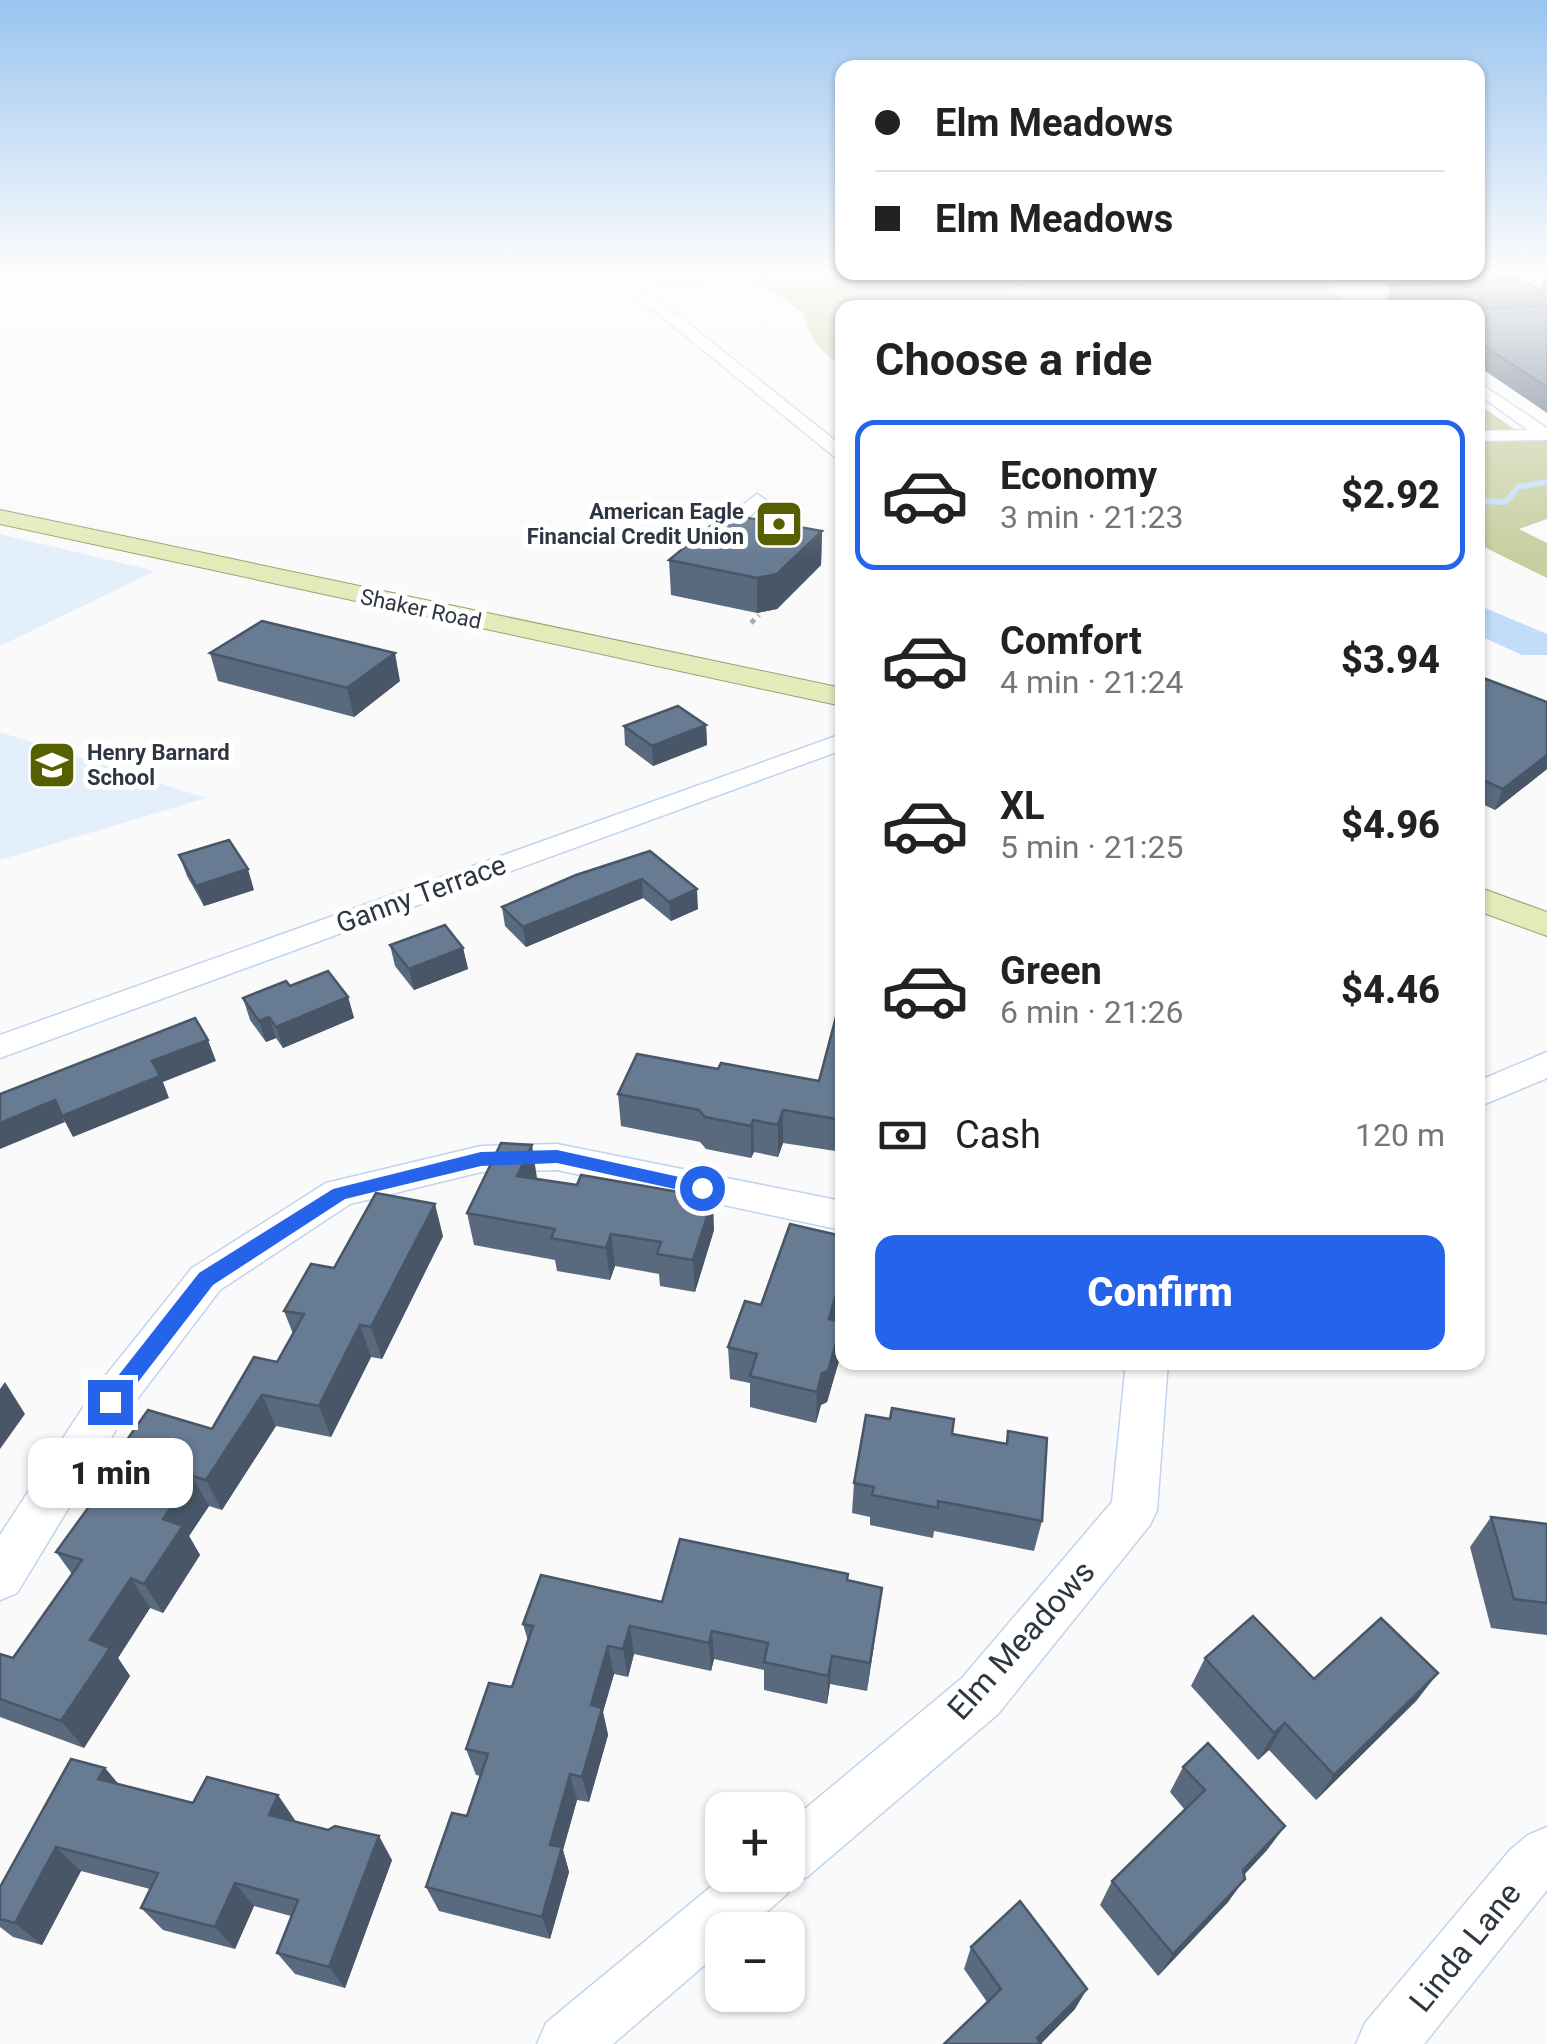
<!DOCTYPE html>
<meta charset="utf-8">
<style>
:root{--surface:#fff;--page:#f2f2f2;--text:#222;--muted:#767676;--line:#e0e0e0;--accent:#2563eb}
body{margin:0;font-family:Roboto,sans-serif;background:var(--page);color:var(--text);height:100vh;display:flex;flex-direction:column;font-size:38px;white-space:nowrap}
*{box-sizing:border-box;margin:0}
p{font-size:32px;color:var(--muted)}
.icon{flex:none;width:55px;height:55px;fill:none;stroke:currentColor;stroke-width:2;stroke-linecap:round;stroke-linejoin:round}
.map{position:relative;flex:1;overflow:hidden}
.details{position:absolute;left:835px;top:300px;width:650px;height:1070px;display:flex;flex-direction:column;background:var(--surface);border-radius:20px;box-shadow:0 2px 8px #0004}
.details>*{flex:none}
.hud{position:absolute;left:835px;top:60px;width:650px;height:220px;border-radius:20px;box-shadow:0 2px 8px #0004;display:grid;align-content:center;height:220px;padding:0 40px;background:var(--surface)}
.buttons{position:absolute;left:705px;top:1792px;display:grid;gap:20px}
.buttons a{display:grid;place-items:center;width:100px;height:100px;border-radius:20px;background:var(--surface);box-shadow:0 2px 8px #0004;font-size:50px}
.end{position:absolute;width:45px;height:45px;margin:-22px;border:12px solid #2563eb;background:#fff;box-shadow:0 0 0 5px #fff}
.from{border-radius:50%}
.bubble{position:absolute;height:70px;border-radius:20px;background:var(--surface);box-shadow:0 2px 8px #0004;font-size:32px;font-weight:800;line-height:70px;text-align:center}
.hud b{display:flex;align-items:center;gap:35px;height:95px;font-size:38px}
.hud b+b{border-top:2px solid var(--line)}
.hud i{width:25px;height:25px;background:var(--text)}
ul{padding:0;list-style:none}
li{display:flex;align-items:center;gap:30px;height:150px;margin:0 20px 15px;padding:0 20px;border:5px solid transparent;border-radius:20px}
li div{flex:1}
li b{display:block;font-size:38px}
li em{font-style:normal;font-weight:800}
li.active{border-color:var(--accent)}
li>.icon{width:90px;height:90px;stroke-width:1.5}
h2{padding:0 40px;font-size:45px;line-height:120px}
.pay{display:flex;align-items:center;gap:25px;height:110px;padding:0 40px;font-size:38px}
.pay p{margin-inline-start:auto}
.cta{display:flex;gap:20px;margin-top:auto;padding:20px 40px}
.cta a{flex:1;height:115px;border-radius:20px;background:var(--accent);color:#fff;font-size:40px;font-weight:800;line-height:115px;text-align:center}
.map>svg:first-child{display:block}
.built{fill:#e4effc}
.green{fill:#c6cfa0}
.water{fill:#c3dcf9}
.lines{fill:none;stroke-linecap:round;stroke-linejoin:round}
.stream-far1{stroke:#c3dcf9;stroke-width:5}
.stream{stroke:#c3dcf9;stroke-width:6}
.minor-casing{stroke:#bfd5ef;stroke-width:3}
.major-casing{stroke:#97a372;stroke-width:2}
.path{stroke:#a9adb1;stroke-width:5;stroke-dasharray:5 5;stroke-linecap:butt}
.minor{fill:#fff;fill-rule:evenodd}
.major{fill:#e2ebba;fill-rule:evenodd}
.wall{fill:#596a7e}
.shaded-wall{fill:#485667}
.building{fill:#677b93;stroke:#485667;stroke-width:2.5}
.route{fill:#2563eb}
.labels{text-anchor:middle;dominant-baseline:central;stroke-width:10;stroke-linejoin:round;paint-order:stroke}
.far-poi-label{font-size:22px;font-weight:bold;fill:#2e3741;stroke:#fff;text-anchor:end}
.far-street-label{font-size:22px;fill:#2e3741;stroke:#fff}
.street-label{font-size:28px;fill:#2e3741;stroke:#fff}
.near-street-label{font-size:32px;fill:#2e3741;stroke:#fff}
</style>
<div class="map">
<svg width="1547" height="2044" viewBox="0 0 1547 2044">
<rect width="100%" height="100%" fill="#fafafa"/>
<g class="built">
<path d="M 0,534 L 155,571 L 0,646 Z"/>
<path d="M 0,732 L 206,798 L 0,860 Z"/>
</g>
<g class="green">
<path d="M 698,272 L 1388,273 L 1321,280 L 1341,298 L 1336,304 L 1340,307 L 842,308 L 842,366 C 820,351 810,340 804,313 C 790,305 770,287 756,283 C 729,276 670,291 652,281 Z"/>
<path d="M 1478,404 L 1514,429 L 1547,429 L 1547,519 L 1519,529 L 1547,543 L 1547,578 L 1478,544 Z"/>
</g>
<path class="water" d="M 1478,605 L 1547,634 L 1547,655 L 1522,655 L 1478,635 Z"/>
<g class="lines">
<path class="stream-far1" d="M 990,272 L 995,281 L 1032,292 L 1003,301 L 1027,308"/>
<path class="stream" d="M 1478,501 L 1506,502 L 1518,487 L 1547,482"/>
<g class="minor-casing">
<g id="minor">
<path d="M 597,272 L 612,272 L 670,309 L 842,446 L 842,459 L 836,458 L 660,315 Z"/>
<path d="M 1478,382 L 1547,428 L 1547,440 L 1478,441 L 1478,431 L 1528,430 L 1478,394 Z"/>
<path d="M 757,494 L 766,500 L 764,504 L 728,535 L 714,535 L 714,527 Z"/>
<path d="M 842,734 L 842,750 L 0,1058 L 0,1035 Z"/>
<path d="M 1547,1052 L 1547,1078 L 1478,1107 L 1478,1081 Z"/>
<path d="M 557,1144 L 842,1201 L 842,1230 L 557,1170 L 481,1172 L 350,1204 L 220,1290 L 125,1415 L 17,1593 L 0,1600 L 0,1535 L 95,1389 L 192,1268 L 326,1183 L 481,1146 Z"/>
<path d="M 1126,1362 L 1168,1362 L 1157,1510 L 1150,1525 L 998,1714 L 807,1877 L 792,1884 L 787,1894 L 746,1930 L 722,1930 L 722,1950 L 613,2044 L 537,2044 L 546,2023 L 725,1875 L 788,1875 L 788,1823 L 962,1678 L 1112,1502 Z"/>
<path d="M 1547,1827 L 1547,1890 L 1424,2044 L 1356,2044 L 1365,2023 L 1510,1850 L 1528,1835 Z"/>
</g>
</g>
<g class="major-casing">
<g id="major">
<path d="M 0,510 L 842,688 L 842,706 L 0,524 Z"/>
<path d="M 1478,887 L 1547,912 L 1547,936 L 1478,911 Z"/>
</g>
</g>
<path class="path" d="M 751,623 L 759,615"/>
<use href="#minor" class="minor"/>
<use href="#major" class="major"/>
</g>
<g class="wall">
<path d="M 1398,272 L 1507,272 L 1540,290 L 1547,281 L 1547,413 L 1478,366 L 1478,308 L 1391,308 L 1386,304 L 1391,285 L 1394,285 Z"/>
<path d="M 822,531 L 821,565 L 777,609 L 757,613 L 671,595 L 669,560 Z"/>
<path d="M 210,653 L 400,681 L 354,717 L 218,681 Z"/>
<path d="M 1478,676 L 1547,702 L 1547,769 L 1495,810 L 1478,802 Z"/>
<path d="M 706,725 L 707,745 L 653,766 L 625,745 L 624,726 Z"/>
<path d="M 650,851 L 698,909 L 671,921 L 643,898 L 526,947 L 505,926 L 502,907 Z"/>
<path d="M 179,855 L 254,890 L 204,906 L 187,876 Z"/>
<path d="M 390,945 L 463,948 L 468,969 L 414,990 L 395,966 Z"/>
<path d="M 290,986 L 348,997 L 354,1018 L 283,1048 L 276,1038 L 266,1042 L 250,1020 L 243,998 Z"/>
<path d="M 842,1013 L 842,1152 L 783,1143 L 778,1157 L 754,1152 L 751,1158 L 706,1149 L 700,1142 L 621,1126 L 618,1094 L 718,1069 L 819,1081 Z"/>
<path d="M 537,1178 L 537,1179 L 714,1230 L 695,1292 L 660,1286 L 659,1274 L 615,1266 L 610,1280 L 557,1271 L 555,1260 L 474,1245 L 467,1213 Z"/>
<path d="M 443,1236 L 382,1359 L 371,1357 L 331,1437 L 276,1426 L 222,1510 L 209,1506 L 189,1536 L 200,1555 L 163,1613 L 150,1608 L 118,1658 L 130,1676 L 84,1748 L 0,1717 L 0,1654 L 13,1658 L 72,1574 L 56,1552 L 118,1505 L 136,1480 L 119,1451 L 212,1429 L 277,1362 L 293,1334 L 284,1311 L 334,1268 Z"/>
<path d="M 842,1236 L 842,1302 L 836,1321 L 842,1322 L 841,1354 L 827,1402 L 821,1405 L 816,1423 L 750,1407 L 750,1383 L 730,1379 L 728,1347 L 761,1305 Z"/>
<path d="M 1008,1431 L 1042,1521 L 1034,1551 L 934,1531 L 933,1538 L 870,1525 L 870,1517 L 852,1513 L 854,1483 L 952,1434 L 1006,1444 Z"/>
<path d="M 1491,1517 L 1547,1524 L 1547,1635 L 1491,1628 L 1470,1547 Z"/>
<path d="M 848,1574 L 848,1580 L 882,1588 L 867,1691 L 830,1684 L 827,1704 L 764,1690 L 764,1670 L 714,1659 L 711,1671 L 634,1654 L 628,1677 L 614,1674 L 603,1712 L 608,1735 L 589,1802 L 577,1800 L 563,1850 L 569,1872 L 550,1939 L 439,1911 L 426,1887 L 467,1816 L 481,1776 L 476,1775 L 466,1749 L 512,1687 L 528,1641 L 523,1624 Z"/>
<path d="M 1205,1658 L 1314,1679 L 1417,1700 L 1316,1800 L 1269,1750 L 1258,1760 L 1191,1686 Z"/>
<path d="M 1183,1767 L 1285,1826 L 1267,1850 L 1244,1875 L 1228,1902 L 1158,1976 L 1100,1905 L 1112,1881 L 1185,1810 L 1170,1792 Z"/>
<path d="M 105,1768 L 118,1784 L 193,1803 L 295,1820 L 294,1822 L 392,1860 L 345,1988 L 295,1974 L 277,1953 L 291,1916 L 254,1906 L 235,1949 L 163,1930 L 141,1908 L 150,1889 L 81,1871 L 42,1945 L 13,1937 L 0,1927 L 0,1887 Z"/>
<path d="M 971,1947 L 1075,2009 L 1041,2044 L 987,2002 L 964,1969 Z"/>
</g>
<g class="shaded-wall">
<path d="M 822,531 L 821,565 L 777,609 L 757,613 L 757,578 Z"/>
<path d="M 395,653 L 400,681 L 354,717 L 347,688 Z"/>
<path d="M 706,725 L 707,745 L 653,766 L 652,746 Z"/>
<path d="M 1547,755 L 1547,769 L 1495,810 L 1503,789 Z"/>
<path d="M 248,869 L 254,890 L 204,906 L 196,886 Z"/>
<path d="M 642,879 L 643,898 L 526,947 L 523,927 Z"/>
<path d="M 697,889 L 698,909 L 671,921 L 669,902 Z"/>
<path d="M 463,948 L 468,969 L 414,990 L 409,969 Z"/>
<path d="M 348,997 L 354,1018 L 283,1048 L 276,1027 Z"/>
<path d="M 269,1017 L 276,1038 L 266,1042 L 259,1021 Z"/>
<path d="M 208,1040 L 216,1061 L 163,1082 L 169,1098 L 73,1137 L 62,1116 L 152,1061 Z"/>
<path d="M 55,1100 L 65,1122 L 0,1149 L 0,1123 Z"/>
<path d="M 783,1110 L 783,1143 L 778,1157 L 778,1125 Z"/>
<path d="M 753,1120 L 754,1152 L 751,1158 L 751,1126 Z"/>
<path d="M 532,1145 L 537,1178 L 523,1208 L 517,1176 Z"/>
<path d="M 713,1198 L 714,1230 L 695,1292 L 693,1260 Z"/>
<path d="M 435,1204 L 443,1236 L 382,1359 L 371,1327 Z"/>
<path d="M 611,1234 L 615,1266 L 610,1280 L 606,1248 Z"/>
<path d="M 842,1273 L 842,1302 L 827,1351 L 829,1319 Z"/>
<path d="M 842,1322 L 841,1354 L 827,1402 L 821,1405 L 816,1423 L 817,1392 Z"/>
<path d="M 360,1325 L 371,1357 L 331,1437 L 319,1406 Z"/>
<path d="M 5,1382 L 25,1414 L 0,1449 L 0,1389 Z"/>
<path d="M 262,1395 L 276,1426 L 222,1510 L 206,1480 Z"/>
<path d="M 192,1476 L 209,1506 L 189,1536 L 200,1555 L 163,1613 L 144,1584 L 163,1519 Z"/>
<path d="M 131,1578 L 150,1608 L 118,1658 L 130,1676 L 84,1748 L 61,1721 L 90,1640 Z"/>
<path d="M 882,1588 L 878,1617 L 867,1691 L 870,1663 Z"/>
<path d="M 630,1626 L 634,1654 L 628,1677 L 623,1649 Z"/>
<path d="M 712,1631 L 714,1659 L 711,1671 L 709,1643 Z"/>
<path d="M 608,1646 L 614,1674 L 603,1712 L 608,1735 L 589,1802 L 582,1777 L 591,1705 Z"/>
<path d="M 832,1656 L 830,1684 L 827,1704 L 828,1676 Z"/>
<path d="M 1438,1673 L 1417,1700 L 1316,1800 L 1334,1775 Z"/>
<path d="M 1285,1723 L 1269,1750 L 1258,1760 L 1274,1733 Z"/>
<path d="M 105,1768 L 127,1794 L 98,1779 Z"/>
<path d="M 570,1774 L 577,1800 L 563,1850 L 569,1872 L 550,1939 L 542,1917 L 550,1845 Z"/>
<path d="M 278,1795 L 295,1820 L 286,1840 L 269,1815 Z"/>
<path d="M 1285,1826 L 1267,1850 L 1227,1893 L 1243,1870 Z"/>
<path d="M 379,1836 L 392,1860 L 345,1988 L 329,1967 Z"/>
<path d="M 56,1847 L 81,1871 L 42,1945 L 15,1923 Z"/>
<path d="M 1245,1879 L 1228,1902 L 1158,1976 L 1173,1954 Z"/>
<path d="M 235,1883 L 254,1906 L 235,1949 L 215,1927 Z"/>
<path d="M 1087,1989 L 1075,2009 L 1040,2044 L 1037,2038 Z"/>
</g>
<g class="building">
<path d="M 1406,272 L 1507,272 L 1540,290 L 1547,281 L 1547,292 L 1484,294 L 1480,297 L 1484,309 L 1547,306 L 1547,387 L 1478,342 L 1478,308 L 1425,308 L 1391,285 L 1425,285 Z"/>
<path d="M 725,514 L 822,531 L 777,574 L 757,578 L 669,560 Z"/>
<path d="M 262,621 L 395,653 L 347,688 L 210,653 Z"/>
<path d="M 1478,676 L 1547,702 L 1547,755 L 1503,789 L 1478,778 Z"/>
<path d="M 678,706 L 706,725 L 652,746 L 624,726 Z"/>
<path d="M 229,840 L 248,869 L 196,886 L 179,855 Z"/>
<path d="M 650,851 L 697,889 L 669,902 L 642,879 L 523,927 L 502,907 L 576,875 Z"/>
<path d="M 445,925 L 463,948 L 409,969 L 390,945 Z"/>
<path d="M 328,971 L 348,997 L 276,1027 L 269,1017 L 259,1021 L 243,998 L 286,981 L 290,986 Z"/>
<path d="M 842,1013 L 842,1120 L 783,1110 L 778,1125 L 753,1120 L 751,1126 L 705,1117 L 699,1110 L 618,1094 L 637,1054 L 718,1069 L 721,1063 L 819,1081 L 836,1017 L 841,1018 Z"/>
<path d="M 195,1018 L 208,1040 L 152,1061 L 160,1076 L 62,1116 L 55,1100 L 0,1123 L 0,1094 Z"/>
<path d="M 501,1143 L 532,1145 L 517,1176 L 577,1185 L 581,1175 L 713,1198 L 693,1260 L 657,1254 L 661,1242 L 611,1234 L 606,1248 L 551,1238 L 555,1229 L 467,1213 Z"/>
<path d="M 376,1193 L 435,1204 L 371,1327 L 360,1325 L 319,1406 L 262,1395 L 206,1480 L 192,1476 L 163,1519 L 183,1526 L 144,1584 L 131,1578 L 90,1640 L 110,1648 L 61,1721 L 0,1699 L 0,1654 L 13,1658 L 82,1560 L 56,1552 L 96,1497 L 118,1505 L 149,1461 L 119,1451 L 148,1410 L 212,1429 L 254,1357 L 277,1362 L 304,1314 L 284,1311 L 311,1264 L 334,1268 Z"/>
<path d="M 790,1224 L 842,1236 L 842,1273 L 829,1319 L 842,1322 L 828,1371 L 822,1373 L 817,1392 L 750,1376 L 757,1354 L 728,1347 L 745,1301 L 761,1305 Z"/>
<path d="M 892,1408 L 954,1419 L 952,1434 L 1007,1444 L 1008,1431 L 1047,1438 L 1042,1521 L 938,1501 L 938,1508 L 872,1495 L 874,1487 L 854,1483 L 866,1415 L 890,1419 Z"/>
<path d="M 1491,1517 L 1547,1524 L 1547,1603 L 1514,1599 Z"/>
<path d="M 680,1539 L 848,1574 L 847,1580 L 882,1588 L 870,1663 L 832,1656 L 828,1676 L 764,1662 L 768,1643 L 712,1631 L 709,1643 L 630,1626 L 623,1649 L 608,1646 L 591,1705 L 602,1708 L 582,1777 L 570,1774 L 550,1845 L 562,1847 L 542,1917 L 426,1887 L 452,1813 L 467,1816 L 488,1754 L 466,1749 L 489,1683 L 512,1687 L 533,1626 L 523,1624 L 541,1575 L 662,1602 Z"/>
<path d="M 1253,1616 L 1314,1679 L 1381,1618 L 1438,1673 L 1334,1775 L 1285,1723 L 1274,1733 L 1205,1658 Z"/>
<path d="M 1208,1743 L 1285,1826 L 1243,1870 L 1245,1879 L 1173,1954 L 1112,1881 L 1205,1790 L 1183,1767 Z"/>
<path d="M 71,1759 L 105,1768 L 98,1779 L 193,1803 L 207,1777 L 278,1795 L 269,1815 L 328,1830 L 335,1826 L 379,1836 L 329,1967 L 277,1953 L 298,1900 L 235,1883 L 215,1927 L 141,1908 L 158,1873 L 56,1847 L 15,1923 L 0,1919 L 0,1887 Z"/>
<path d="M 1020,1901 L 1087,1989 L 1037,2038 L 1041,2044 L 944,2044 L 1001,1989 L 971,1947 Z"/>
</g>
<linearGradient id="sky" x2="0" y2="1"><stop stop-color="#99c4ef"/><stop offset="0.49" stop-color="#fdfdfd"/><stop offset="1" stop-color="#fdfdfd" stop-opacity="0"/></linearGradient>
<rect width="1547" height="558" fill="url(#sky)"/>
<path class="route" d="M 557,1150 L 702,1182 L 711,1188 L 702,1195 L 557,1163 L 481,1166 L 345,1199 L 213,1285 L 118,1408 L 103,1408 L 100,1402 L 103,1395 L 199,1273 L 333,1189 L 481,1152 Z"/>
<defs>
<g id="bank-square" transform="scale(2.5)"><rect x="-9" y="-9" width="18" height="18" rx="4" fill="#566000" stroke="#fff"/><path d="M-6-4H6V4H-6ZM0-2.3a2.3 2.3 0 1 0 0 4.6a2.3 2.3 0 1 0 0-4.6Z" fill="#fff"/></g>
<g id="school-square" transform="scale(2.5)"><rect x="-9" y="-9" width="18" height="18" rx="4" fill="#566000" stroke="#fff"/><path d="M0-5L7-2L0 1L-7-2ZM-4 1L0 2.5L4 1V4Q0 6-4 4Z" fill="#fff"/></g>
</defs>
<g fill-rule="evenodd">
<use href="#bank-square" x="779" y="524"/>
<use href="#school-square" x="52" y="765"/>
</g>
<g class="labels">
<g class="far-poi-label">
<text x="744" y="511">American Eagle<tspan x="744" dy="25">Financial Credit Union</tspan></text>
<text x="87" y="752" text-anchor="start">Henry Barnard<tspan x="87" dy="25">School</tspan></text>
</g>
<g class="far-street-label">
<text transform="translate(421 609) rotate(12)">Shaker Road</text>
</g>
<g class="street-label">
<text transform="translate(421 894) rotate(-20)">Ganny Terrace</text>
</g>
<g class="near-street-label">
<text transform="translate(1021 1640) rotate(-48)">Elm Meadows</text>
<text transform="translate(1465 1947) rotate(-51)">Linda Lane</text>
</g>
</g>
</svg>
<div class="buttons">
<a>+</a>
<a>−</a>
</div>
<i class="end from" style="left:702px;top:1188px"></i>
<i class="end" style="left:110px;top:1402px"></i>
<div class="bubble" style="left:28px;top:1438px;width:165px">1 min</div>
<div class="hud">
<b><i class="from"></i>Elm Meadows</b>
<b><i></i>Elm Meadows</b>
</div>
<section class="details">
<h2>Choose a ride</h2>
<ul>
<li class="active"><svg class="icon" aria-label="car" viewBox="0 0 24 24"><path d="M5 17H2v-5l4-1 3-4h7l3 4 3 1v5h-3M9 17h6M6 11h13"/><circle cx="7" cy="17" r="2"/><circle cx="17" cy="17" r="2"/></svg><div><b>Economy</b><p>3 min · 21:23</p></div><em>$2.92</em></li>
<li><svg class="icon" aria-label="car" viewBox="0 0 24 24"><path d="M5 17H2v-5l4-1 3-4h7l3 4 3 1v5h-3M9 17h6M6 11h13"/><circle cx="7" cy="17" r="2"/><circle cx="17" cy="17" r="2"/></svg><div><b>Comfort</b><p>4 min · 21:24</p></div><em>$3.94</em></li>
<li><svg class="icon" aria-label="car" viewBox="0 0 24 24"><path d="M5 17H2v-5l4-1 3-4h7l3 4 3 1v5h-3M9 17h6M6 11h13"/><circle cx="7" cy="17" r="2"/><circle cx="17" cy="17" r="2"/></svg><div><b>XL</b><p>5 min · 21:25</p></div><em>$4.96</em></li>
<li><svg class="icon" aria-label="car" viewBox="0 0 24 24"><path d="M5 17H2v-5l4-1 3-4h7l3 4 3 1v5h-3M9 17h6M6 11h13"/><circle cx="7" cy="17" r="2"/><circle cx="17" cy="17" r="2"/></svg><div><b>Green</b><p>6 min · 21:26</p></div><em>$4.46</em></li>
</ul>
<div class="pay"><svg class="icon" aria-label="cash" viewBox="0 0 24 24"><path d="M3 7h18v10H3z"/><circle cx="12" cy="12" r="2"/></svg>Cash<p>120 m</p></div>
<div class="cta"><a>Confirm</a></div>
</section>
</div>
